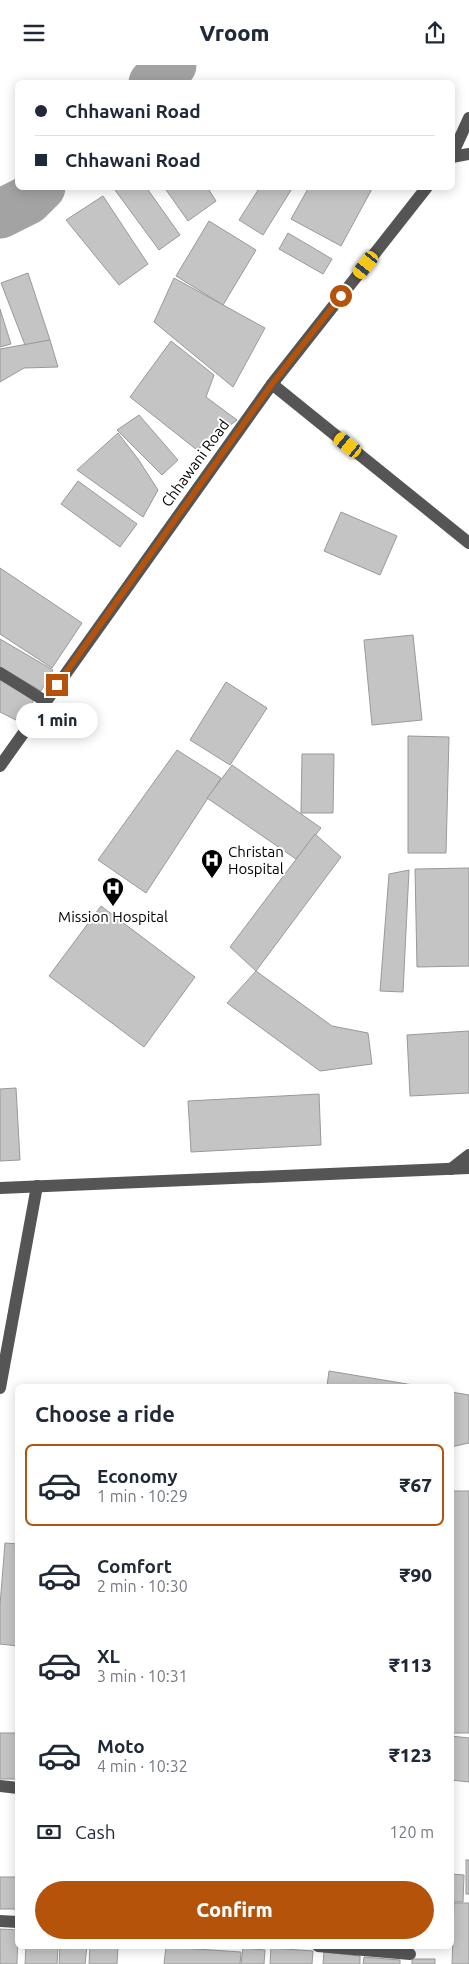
<!DOCTYPE html>
<meta charset="utf-8">
<style>
:root{--surface:#fff;--page:#f2f2f3;--text:#1f2937;--muted:#747a83;--line:#e0e1e3;--accent:#b45309}
body{margin:0;font-family:Ubuntu,sans-serif;background:var(--page);color:var(--text);height:100vh;display:flex;flex-direction:column;font-size:19px;white-space:nowrap}
*{box-sizing:border-box;margin:0}
p{font-size:16px;color:var(--muted)}
.icon{flex:none;width:28px;height:28px;fill:none;stroke:currentColor;stroke-width:2;stroke-linecap:round;stroke-linejoin:round}
.map{position:relative;flex:1;overflow:hidden}
.sheet{position:absolute;left:15px;top:1319px;width:439px;height:565px;display:flex;flex-direction:column;background:var(--surface);border-radius:8px;box-shadow:0 2px 12px #0003}
.sheet>*{flex:none}
.guide{position:absolute;left:15px;top:15px;width:440px;height:110px;border-radius:8px;box-shadow:0 2px 12px #0003;display:grid;align-content:center;height:110px;padding:0 20px;background:var(--surface)}
.end{position:absolute;width:22px;height:22px;margin:-11px;border:6px solid #b45309;background:#fff;box-shadow:0 0 0 2px #fff}
.from{border-radius:50%}
.bubble{position:absolute;height:35px;border-radius:18px;background:var(--surface);box-shadow:0 2px 12px #0003;font-size:16px;font-weight:800;line-height:35px;text-align:center}
.car{position:absolute;width:15px;height:30px;margin:-15px -8px;border-radius:6px;box-shadow:0 0 4px 1px #0007;background:linear-gradient(#f5c518 24%,#345 0 40%,#f5c518 0 76%,#345 0 86%,#f5c518 0)}
.guide b{display:flex;align-items:center;gap:18px;height:48px;font-size:19px}
.guide b+b{border-top:1px solid var(--line)}
.guide i{width:12px;height:12px;background:var(--text)}
ul{padding:0;list-style:none}
li{display:flex;align-items:center;gap:15px;height:82px;margin:0 10px 8px;padding:0 10px;border:2px solid transparent;border-radius:8px}
li div{flex:1}
li b{display:block;font-size:19px}
li em{font-style:normal;font-weight:800}
li.active{border-color:var(--accent)}
li>.icon{width:45px;height:45px;stroke-width:1.5}
h2{padding:0 20px;font-size:22px;line-height:60px}
.pay{display:flex;align-items:center;gap:12px;height:55px;padding:0 20px;font-size:19px}
.pay p{margin-inline-start:auto}
.button{display:flex;gap:10px;margin-top:auto;padding:10px 20px}
.button a{flex:1;height:58px;border-radius:30px;background:var(--accent);color:#fff;font-size:20px;font-weight:800;line-height:58px;text-align:center}
header{display:flex;justify-content:space-between;align-items:center;height:65px;padding:0 20px;background:var(--surface);font-size:22px;font-weight:800}
.map>svg:first-child{display:block}
.lines{fill:none;stroke-linecap:round;stroke-linejoin:round}
.river{stroke:#a3a3a3;stroke-width:49}
.building{fill:#c4c4c4;stroke:#999}
.minor{stroke:#555;stroke-width:12}
.route{stroke:#b45309;stroke-width:6}
.labels{text-anchor:middle;dominant-baseline:central;stroke-width:4;stroke-linejoin:round;paint-order:stroke}
.street-label{font-size:15px;fill:#000;stroke:#fff}
.poi-label{font-size:15px;fill:#000;stroke:#fff;text-anchor:start}
</style>
<header><svg class="icon" aria-label="menu" viewBox="0 0 24 24"><path d="M4 6h16M4 12h16M4 18h16"/></svg>Vroom<svg class="icon" aria-label="share" viewBox="0 0 24 24"><path d="M12 15V3M7 8l5-5 5 5M5 13v7h14v-7"/></svg></header>
<div class="map">
<svg width="469" height="1899" viewBox="0 0 469 1899">
<rect width="100%" height="100%" fill="#fff"/>
<g class="lines">
<g class="river">
<path d="M 153,18 L 172,0"/>
<path d="M 0,149 L 28,135 L 41,122"/>
</g>
</g>
<g class="building">
<path d="M 118,122 L 146,122 L 180,170 L 159,185 L 115,125 Z"/>
<path d="M 164,122 L 207,122 L 216,136 L 188,156 Z"/>
<path d="M 260,122 L 293,122 L 263,170 L 239,155 Z"/>
<path d="M 309,122 L 373,122 L 341,181 L 291,154 Z"/>
<path d="M 103,131 L 148,199 L 119,220 L 66,155 Z"/>
<path d="M 209,156 L 256,185 L 223,240 L 176,211 Z"/>
<path d="M 288,168 L 332,194 L 323,209 L 279,184 Z"/>
<path d="M 28,208 L 50,275 L 25,280 L 1,218 Z"/>
<path d="M 174,213 L 265,263 L 233,322 L 154,257 Z"/>
<path d="M 0,244 L 11,279 L 0,282 Z"/>
<path d="M 50,275 L 58,302 L 24,303 L 0,317 L 0,284 Z"/>
<path d="M 171,276 L 214,310 L 206,332 L 237,355 L 197,385 L 130,332 Z"/>
<path d="M 139,350 L 178,395 L 162,410 L 117,365 Z"/>
<path d="M 118,368 L 138,394 L 158,425 L 143,452 L 77,405 Z"/>
<path d="M 78,416 L 137,459 L 120,482 L 61,439 Z"/>
<path d="M 341,447 L 397,471 L 380,510 L 324,486 Z"/>
<path d="M 0,503 L 82,558 L 52,603 L 0,569 Z"/>
<path d="M 413,570 L 422,655 L 372,660 L 364,575 Z"/>
<path d="M 0,574 L 53,605 L 41,626 L 0,602 Z"/>
<path d="M 0,615 L 35,632 L 22,658 L 0,647 Z"/>
<path d="M 226,617 L 267,643 L 230,700 L 190,675 Z"/>
<path d="M 408,671 L 449,672 L 446,788 L 408,788 Z"/>
<path d="M 177,685 L 221,713 L 146,828 L 98,795 Z"/>
<path d="M 302,689 L 334,689 L 333,748 L 301,748 Z"/>
<path d="M 232,700 L 321,763 L 296,794 L 207,733 Z"/>
<path d="M 315,769 L 341,792 L 256,906 L 230,882 Z"/>
<path d="M 469,803 L 469,901 L 417,902 L 415,804 Z"/>
<path d="M 409,805 L 403,927 L 380,926 L 389,809 Z"/>
<path d="M 101,841 L 195,912 L 144,982 L 49,911 Z"/>
<path d="M 256,906 L 332,961 L 368,968 L 372,999 L 320,1006 L 227,938 Z"/>
<path d="M 469,966 L 469,1028 L 410,1031 L 407,970 Z"/>
<path d="M 16,1023 L 20,1095 L 0,1096 L 0,1024 Z"/>
<path d="M 319,1029 L 321,1080 L 191,1087 L 188,1036 Z"/>
<path d="M 329,1306 L 419,1321 L 327,1321 Z"/>
<path d="M 451,1327 L 469,1330 L 469,1378 L 451,1382 Z"/>
<rect x="451" y="1426" width="18" height="242"/>
<path d="M 5,1478 L 18,1479 L 18,1581 L 0,1579 L 0,1540 Z"/>
<rect x="0" y="1668" width="18" height="46"/>
<path d="M 451,1671 L 469,1673 L 469,1717 L 451,1715 Z"/>
<rect x="466" y="1795" width="3" height="34"/>
<path d="M 451,1809 L 464,1810 L 463,1837 L 451,1837 Z"/>
<rect x="0" y="1812" width="18" height="32"/>
<path d="M 454,1838 L 469,1838 L 469,1899 L 452,1899 Z"/>
<path d="M 0,1864 L 18,1865 L 17,1899 L 0,1899 Z"/>
<path d="M 26,1881 L 58,1881 L 57,1899 L 25,1899 Z"/>
<path d="M 60,1881 L 87,1881 L 85,1899 L 59,1899 Z"/>
<path d="M 90,1881 L 118,1881 L 117,1899 L 89,1899 Z"/>
<path d="M 166,1882 L 241,1887 L 240,1899 L 164,1899 Z"/>
<path d="M 243,1883 L 265,1885 L 264,1899 L 241,1899 Z"/>
<path d="M 271,1883 L 313,1886 L 312,1899 L 270,1899 Z"/>
<path d="M 324,1887 L 360,1891 L 360,1899 L 323,1899 Z"/>
<path d="M 364,1892 L 400,1895 L 400,1899 L 363,1899 Z"/>
<rect x="412" y="1894" width="23" height="5"/>
</g>
<g class="lines">
<g class="minor">
<path d="M 452,90 L 469,53"/>
<path d="M 452,92 L 469,89"/>
<path d="M 272,319 L 469,478"/>
<path d="M 0,608 L 45,636"/>
<path d="M 0,701 L 272,319 L 427,122"/>
<path d="M 451,1104 L 469,1090"/>
<path d="M 0,1123 L 469,1103"/>
<path d="M 0,1323 L 37,1121"/>
<path d="M 0,1721 L 18,1723"/>
<path d="M 0,1856 L 18,1857"/>
<path d="M 318,1881 L 410,1889"/>
</g>
</g>
<g class="lines">
<path class="route" d="M 57,620 L 272,319 L 341,231"/>
</g>
<defs>
<g id="hospital-pin" transform="scale(1.125)"><path d="M0 17L-7.5 6A9.5 9.5 0 1 1 7.5 6Z" fill="#000" stroke="#fff"/><path d="M-5-5h3v3.5h4V-5h3V5h-3V1.5h-4V5h-3Z" fill="#fff"/></g>
</defs>
<g fill-rule="evenodd">
<use href="#hospital-pin" x="212" y="795"/>
<use href="#hospital-pin" x="113" y="823"/>
</g>
<g class="labels">
<g class="street-label">
<text transform="translate(195 398) rotate(-54)">Chhawani Road</text>
</g>
<g class="poi-label">
<text x="228" y="786">Christan<tspan x="228" dy="17">Hospital</tspan></text>
<text x="113" y="851" text-anchor="middle">Mission Hospital</text>
</g>
</g>
</svg>
<i class="end from" style="left:341px;top:231px"></i>
<i class="end" style="left:57px;top:620px"></i>
<div class="bubble" style="left:16px;top:638px;width:82px">1 min</div>
<i class="car" style="left:366px;top:200px;rotate:218deg"></i>
<i class="car" style="left:348px;top:380px;rotate:309deg"></i>
<div class="guide">
<b><i class="from"></i>Chhawani Road</b>
<b><i></i>Chhawani Road</b>
</div>
<section class="sheet">
<h2>Choose a ride</h2>
<ul>
<li class="active"><svg class="icon" aria-label="car" viewBox="0 0 24 24"><path d="M5 17H2v-5l4-1 3-4h7l3 4 3 1v5h-3M9 17h6M6 11h13"/><circle cx="7" cy="17" r="2"/><circle cx="17" cy="17" r="2"/></svg><div><b>Economy</b><p>1 min · 10:29</p></div><em>₹67</em></li>
<li><svg class="icon" aria-label="car" viewBox="0 0 24 24"><path d="M5 17H2v-5l4-1 3-4h7l3 4 3 1v5h-3M9 17h6M6 11h13"/><circle cx="7" cy="17" r="2"/><circle cx="17" cy="17" r="2"/></svg><div><b>Comfort</b><p>2 min · 10:30</p></div><em>₹90</em></li>
<li><svg class="icon" aria-label="car" viewBox="0 0 24 24"><path d="M5 17H2v-5l4-1 3-4h7l3 4 3 1v5h-3M9 17h6M6 11h13"/><circle cx="7" cy="17" r="2"/><circle cx="17" cy="17" r="2"/></svg><div><b>XL</b><p>3 min · 10:31</p></div><em>₹113</em></li>
<li><svg class="icon" aria-label="car" viewBox="0 0 24 24"><path d="M5 17H2v-5l4-1 3-4h7l3 4 3 1v5h-3M9 17h6M6 11h13"/><circle cx="7" cy="17" r="2"/><circle cx="17" cy="17" r="2"/></svg><div><b>Moto</b><p>4 min · 10:32</p></div><em>₹123</em></li>
</ul>
<div class="pay"><svg class="icon" aria-label="cash" viewBox="0 0 24 24"><path d="M3 7h18v10H3z"/><circle cx="12" cy="12" r="2"/></svg>Cash<p>120 m</p></div>
<div class="button"><a>Confirm</a></div>
</section>
</div>
